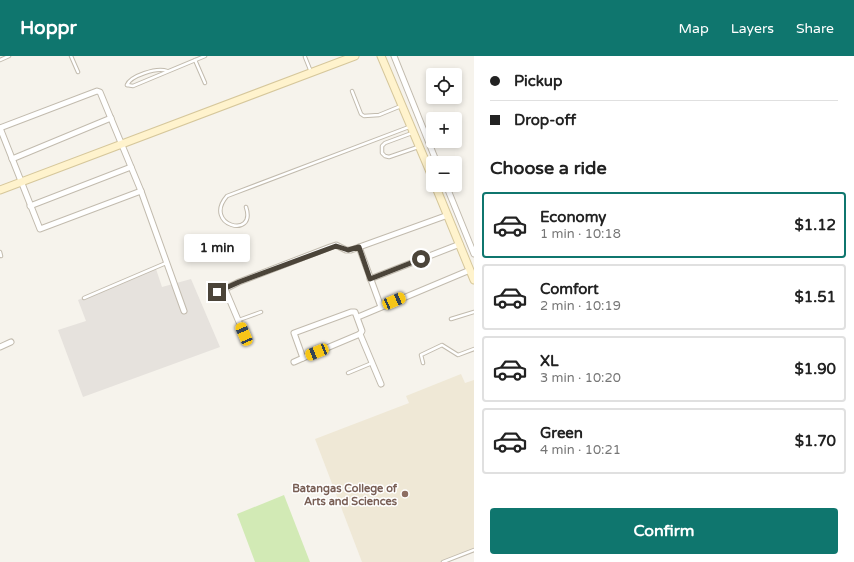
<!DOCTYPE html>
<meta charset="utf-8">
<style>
:root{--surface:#fff;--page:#f2f2f2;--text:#222;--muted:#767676;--line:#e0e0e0;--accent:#0f766e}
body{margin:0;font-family:"Varela Round",sans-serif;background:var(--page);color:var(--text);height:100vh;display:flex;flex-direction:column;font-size:15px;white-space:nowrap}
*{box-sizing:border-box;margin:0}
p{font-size:13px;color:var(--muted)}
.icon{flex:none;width:22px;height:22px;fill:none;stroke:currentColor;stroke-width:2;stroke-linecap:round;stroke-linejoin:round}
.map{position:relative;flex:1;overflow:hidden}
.details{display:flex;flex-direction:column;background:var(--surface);width:380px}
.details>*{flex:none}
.hud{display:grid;align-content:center;height:88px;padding:0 16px;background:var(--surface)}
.buttons{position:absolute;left:426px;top:12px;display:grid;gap:8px}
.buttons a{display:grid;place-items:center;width:36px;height:36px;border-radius:4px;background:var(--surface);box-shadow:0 2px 6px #0003;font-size:20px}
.end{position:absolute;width:18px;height:18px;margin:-9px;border:5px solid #4b4439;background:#fff;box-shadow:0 0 0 2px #fff}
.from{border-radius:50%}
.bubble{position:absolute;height:28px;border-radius:4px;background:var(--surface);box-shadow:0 2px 6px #0003;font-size:13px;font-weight:800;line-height:28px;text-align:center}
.car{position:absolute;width:12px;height:24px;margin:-12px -6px;border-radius:5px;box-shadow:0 0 3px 1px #0007;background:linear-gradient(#f5c518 24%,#345 0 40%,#f5c518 0 76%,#345 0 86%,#f5c518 0)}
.hud b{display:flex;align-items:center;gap:14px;height:38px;font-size:15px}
.hud b+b{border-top:1px solid var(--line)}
.hud i{width:10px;height:10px;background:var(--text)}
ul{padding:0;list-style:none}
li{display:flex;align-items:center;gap:12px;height:66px;margin:0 8px 6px;padding:0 8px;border:2px solid var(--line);border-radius:4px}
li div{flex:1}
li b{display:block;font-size:15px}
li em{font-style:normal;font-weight:800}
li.on{border-color:var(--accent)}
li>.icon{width:36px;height:36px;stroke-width:1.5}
h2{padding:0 16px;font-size:18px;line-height:48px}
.action{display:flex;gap:8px;margin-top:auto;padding:8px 16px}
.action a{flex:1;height:46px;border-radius:4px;background:var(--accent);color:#fff;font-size:16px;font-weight:800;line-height:46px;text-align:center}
header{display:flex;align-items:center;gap:24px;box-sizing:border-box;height:56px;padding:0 20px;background:var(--accent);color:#fff}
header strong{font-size:19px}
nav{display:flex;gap:22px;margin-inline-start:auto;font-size:14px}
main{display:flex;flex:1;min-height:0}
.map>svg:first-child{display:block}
.industrial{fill:#e6e2dd}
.education{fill:#efe8d6}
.green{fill:#d2eab5}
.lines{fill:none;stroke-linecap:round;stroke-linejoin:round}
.lane-casing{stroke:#c2bbae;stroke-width:4.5}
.street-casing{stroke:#c2bbae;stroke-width:7}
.secondary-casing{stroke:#d6c79b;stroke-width:9}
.lane{stroke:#fff;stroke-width:2.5}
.street{stroke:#fff;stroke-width:5}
.secondary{stroke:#fff3cd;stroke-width:7}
.route{stroke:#4b4439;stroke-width:5}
.education-dot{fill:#8d6e63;stroke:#fff;stroke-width:1.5}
.labels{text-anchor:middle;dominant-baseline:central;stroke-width:3;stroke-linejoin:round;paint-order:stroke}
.education-label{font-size:11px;font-weight:bold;fill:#785e54;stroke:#fff;text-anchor:end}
</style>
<header>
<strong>Hoppr</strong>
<nav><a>Map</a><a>Layers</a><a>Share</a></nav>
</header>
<main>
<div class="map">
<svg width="474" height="506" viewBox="0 0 474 506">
<rect width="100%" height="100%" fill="#f6f3ec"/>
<path class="industrial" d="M 155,210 L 162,231 L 191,223 L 220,291 L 83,341 L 58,274 L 86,265 L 78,244 Z"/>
<path class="education" d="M 461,318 L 465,327 L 474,324 L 474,493 L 441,506 L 362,506 L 315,383 L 409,347 L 406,340 Z"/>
<path class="green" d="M 284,439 L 310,506 L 255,506 L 237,458 Z"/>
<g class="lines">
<g class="lane-casing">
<g id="lane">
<path d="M 71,0 L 78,16"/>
<path d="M 305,1 L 311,16"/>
<path d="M 0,4 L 9,0"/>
<path d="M 195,4 L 205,27"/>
<path d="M 127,29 L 133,30 L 205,0"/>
<path d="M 127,29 C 130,20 157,11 167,15"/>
<path d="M 352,35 L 361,58 L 364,60 L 379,59 L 401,50"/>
<path d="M 412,77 L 385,87 L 382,90 L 382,97 L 385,100 L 389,101 L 418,91"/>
<path d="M 246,151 C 257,184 202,169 227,140 L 409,71"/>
<path d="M 0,196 L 1,200"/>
<path d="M 209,239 L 225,234"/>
<path d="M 84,242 L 166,207"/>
<path d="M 451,263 L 474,256"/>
<path d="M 239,264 L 261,256"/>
<path d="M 423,307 L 421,299 L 442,289 L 458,299 L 474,293"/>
<path d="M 348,317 L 372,307"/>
<path d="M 443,506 L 474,494"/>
</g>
</g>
<g class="street-casing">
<g id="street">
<path d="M 394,0 L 437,107"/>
<path d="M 0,72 L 97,35 L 100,36 L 141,135 L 184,255"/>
<path d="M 0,72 L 40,173 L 141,135"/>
<path d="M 12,103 L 111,62"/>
<path d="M 446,129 L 474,198"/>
<path d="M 30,150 L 131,111"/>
<path d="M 359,191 L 381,251"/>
<path d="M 370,223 L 460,188"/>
<path d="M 351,256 L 355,256 L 362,275 L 360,278 L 303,302 L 294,277 Z"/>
<path d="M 358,261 L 470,214"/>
<path d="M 244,278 L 225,233 L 239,226 L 330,191 L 336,189 L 346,194 L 351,194 L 448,159"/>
<path d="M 360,278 L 381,328"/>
<path d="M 0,291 L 11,286"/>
<path d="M 294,306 L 303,302"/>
</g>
</g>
<g class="secondary-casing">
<g id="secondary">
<path d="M 381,0 L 433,123"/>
<path d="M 435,129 L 474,224"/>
<path d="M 0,134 L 355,0"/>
</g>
</g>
<use href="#lane" class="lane"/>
<use href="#street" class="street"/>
<use href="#secondary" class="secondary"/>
</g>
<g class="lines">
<path class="route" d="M 217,236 L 239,226 L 336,190 L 348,194 L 359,191 L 370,223 L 421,203"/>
</g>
<circle class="education-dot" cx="405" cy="438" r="4"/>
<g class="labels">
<g class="education-label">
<text x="397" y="432">Batangas College of<tspan x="397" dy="13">Arts and Sciences</tspan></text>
</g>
</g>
</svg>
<div class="buttons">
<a><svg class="icon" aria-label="locate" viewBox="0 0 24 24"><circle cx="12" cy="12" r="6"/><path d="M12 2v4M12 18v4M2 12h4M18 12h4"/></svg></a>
<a>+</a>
<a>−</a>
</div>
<i class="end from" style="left:421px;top:203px"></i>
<i class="end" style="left:217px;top:236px"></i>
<div class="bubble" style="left:184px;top:178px;width:66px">1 min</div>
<i class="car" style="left:394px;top:245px;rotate:67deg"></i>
<i class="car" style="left:244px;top:278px;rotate:337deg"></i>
<i class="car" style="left:317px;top:296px;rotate:248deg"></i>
</div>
<section class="details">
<div class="hud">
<b><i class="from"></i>Pickup</b>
<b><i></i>Drop-off</b>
</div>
<h2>Choose a ride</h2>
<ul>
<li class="on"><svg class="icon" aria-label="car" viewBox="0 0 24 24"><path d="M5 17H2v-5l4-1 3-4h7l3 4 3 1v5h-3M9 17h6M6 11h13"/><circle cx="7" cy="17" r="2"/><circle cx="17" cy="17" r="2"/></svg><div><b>Economy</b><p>1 min · 10:18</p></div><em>$1.12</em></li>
<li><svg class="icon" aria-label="car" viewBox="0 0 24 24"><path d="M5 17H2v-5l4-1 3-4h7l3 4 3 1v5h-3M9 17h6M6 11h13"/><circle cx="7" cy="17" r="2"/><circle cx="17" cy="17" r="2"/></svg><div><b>Comfort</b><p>2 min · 10:19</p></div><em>$1.51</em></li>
<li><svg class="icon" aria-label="car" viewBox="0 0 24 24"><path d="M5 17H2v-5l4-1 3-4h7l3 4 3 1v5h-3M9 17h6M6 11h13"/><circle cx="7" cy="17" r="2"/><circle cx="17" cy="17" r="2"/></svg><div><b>XL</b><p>3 min · 10:20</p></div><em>$1.90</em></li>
<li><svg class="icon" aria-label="car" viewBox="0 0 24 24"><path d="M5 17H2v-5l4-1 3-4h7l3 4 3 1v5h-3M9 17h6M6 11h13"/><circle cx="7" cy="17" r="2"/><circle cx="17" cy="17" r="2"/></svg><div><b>Green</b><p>4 min · 10:21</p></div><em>$1.70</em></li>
</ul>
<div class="action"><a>Confirm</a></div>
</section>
</main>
